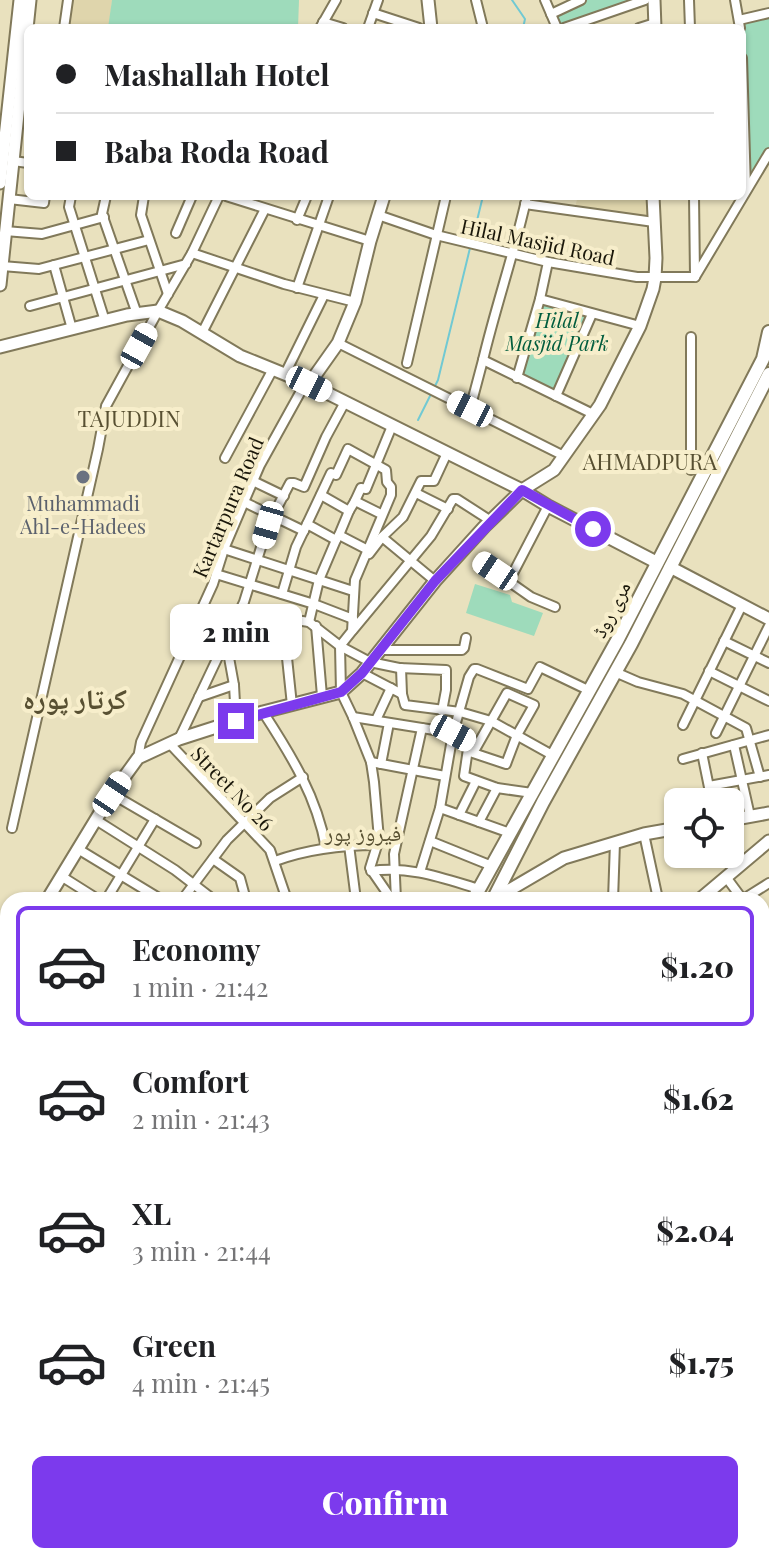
<!DOCTYPE html>
<meta charset="utf-8">
<style>
:root{--surface:#fff;--page:#f2f2f2;--text:#202124;--muted:#757577;--line:#e0e0e0;--accent:#7c3aed}
body{margin:0;font-family:"Playfair Display","Noto Naskh Arabic",serif;background:var(--page);color:var(--text);height:100vh;display:flex;flex-direction:column;font-size:30px;white-space:nowrap}
*{box-sizing:border-box;margin:0}
p{font-size:26px;color:var(--muted)}
.icon{flex:none;width:44px;height:44px;fill:none;stroke:currentColor;stroke-width:2;stroke-linecap:round;stroke-linejoin:round}
.map{position:relative;flex:1;overflow:hidden}
.side{position:absolute;left:0px;top:892px;width:770px;height:672px;display:flex;flex-direction:column;background:var(--surface);border-radius:24px 24px 0 0;box-shadow:0 2px 6px #0004}
.side>*{flex:none}
.hud{position:absolute;left:24px;top:24px;width:722px;height:176px;border-radius:12px;box-shadow:0 2px 6px #0004;display:grid;align-content:center;height:176px;padding:0 32px;background:var(--surface)}
.controls{position:absolute;left:664px;top:788px;display:grid;gap:16px}
.controls a{display:grid;place-items:center;width:80px;height:80px;border-radius:12px;background:var(--surface);box-shadow:0 2px 6px #0004;font-size:40px}
.end{position:absolute;width:36px;height:36px;margin:-18px;border:10px solid #7c3aed;background:#fff;box-shadow:0 0 0 4px #fff}
.from{border-radius:50%}
.bubble{position:absolute;height:56px;border-radius:12px;background:var(--surface);box-shadow:0 2px 6px #0004;font-size:26px;font-weight:800;line-height:56px;text-align:center}
.car{position:absolute;width:24px;height:48px;margin:-24px -12px;border-radius:10px;box-shadow:0 0 6px 2px #0007;background:linear-gradient(#fff 24%,#345 0 40%,#fff 0 76%,#345 0 86%,#fff 0)}
.hud b{display:flex;align-items:center;gap:28px;height:76px;font-size:30px}
.hud b+b{border-top:2px solid var(--line)}
.hud i{width:20px;height:20px;background:var(--text)}
ul{padding:14px 0 0;list-style:none}
li{display:flex;align-items:center;gap:24px;height:120px;margin:0 16px 12px;padding:0 16px;border:4px solid transparent;border-radius:12px}
li div{flex:1}
li b{display:block;font-size:30px}
li em{font-style:normal;font-weight:800}
li.active{border-color:var(--accent)}
li>.icon{width:72px;height:72px;stroke-width:1.5}
.primary-button{display:flex;gap:16px;margin-top:auto;padding:16px 32px}
.primary-button a{flex:1;height:92px;border-radius:12px;background:var(--accent);color:#fff;font-size:32px;font-weight:800;line-height:92px;text-align:center}
.map>svg:first-child{display:block}
.built{fill:#dfd5ac}
.green{fill:#9edbbb}
.lines{fill:none;stroke-linecap:round;stroke-linejoin:round}
.stream{stroke:#71c9d3;stroke-width:2}
.street-casing{stroke:#81795a;stroke-width:12}
.secondary-casing{stroke:#81795a;stroke-width:15}
.primary-casing{stroke:#81795a;stroke-width:16}
.street{stroke:#fff;stroke-width:8}
.secondary{stroke:#fff;stroke-width:11}
.primary{stroke:#fff;stroke-width:12}
.route{stroke:#7c3aed;stroke-width:10}
.worship-dot{fill:#6b7280;stroke:#f7eecb;stroke-width:3}
.labels{text-anchor:middle;dominant-baseline:central;stroke-width:8;stroke-linejoin:round;paint-order:stroke}
.street-label{font-size:20px;fill:#1a170a;stroke:#f7eecb}
.park-label{font-size:20px;font-style:italic;fill:#025d3e;stroke:#f7eecb}
.worship-label{font-size:20px;fill:#5b616d;stroke:#f7eecb}
.neighbourhood-label{font-size:22px;fill:#585032;stroke:#f7eecb}
.district-label{font-size:28px;font-weight:bold;fill:#585032;stroke:#f7eecb}
</style>
<div class="map">
<svg width="769" height="1564" viewBox="0 0 769 1564">
<rect width="100%" height="100%" fill="#e9e1be"/>
<g class="built">
<path d="M 68,0 L 112,0 L 109,28 L 64,28 Z"/>
<path d="M 578,196 L 653,196 L 654,222 L 574,211 Z"/>
<path d="M 185,1556 L 234,1556 L 259,1562 L 259,1564 L 199,1564 L 183,1560 Z"/>
<path d="M 333,1556 L 528,1556 L 500,1564 L 332,1564 Z"/>
</g>
<g class="green">
<path d="M 112,0 L 299,0 L 298,28 L 108,28 Z"/>
<path d="M 581,0 L 645,0 L 557,28 L 551,14 Z"/>
<path d="M 769,13 L 769,152 L 746,191 L 742,89 L 742,28 L 739,20 Z"/>
<path d="M 540,299 L 592,314 L 556,396 L 517,378 Z"/>
<path d="M 475,584 L 510,595 L 512,602 L 543,613 L 534,636 L 466,613 Z"/>
<path d="M 769,1521 L 769,1564 L 709,1564 L 707,1556 L 762,1556 L 762,1522 Z"/>
</g>
<g class="lines">
<g class="stream">
<path d="M 512,0 L 525,19 L 523,28"/>
<path d="M 472,241 L 483,196"/>
<path d="M 434,388 L 438,380 L 470,248"/>
<path d="M 418,420 L 431,394"/>
</g>
<g class="street-casing">
<g id="street">
<path d="M 476,0 L 483,28"/>
<path d="M 545,0 L 557,28"/>
<path d="M 689,0 L 690,28"/>
<path d="M 735,0 L 740,28"/>
<path d="M 373,13 L 419,28"/>
<path d="M 551,14 L 581,0"/>
<path d="M 739,20 L 769,13"/>
<path d="M 323,22 L 343,28"/>
<path d="M 64,28 L 68,0"/>
<path d="M 320,28 L 336,0"/>
<path d="M 368,28 L 378,0"/>
<path d="M 564,28 L 645,0"/>
<path d="M 639,28 L 655,23"/>
<path d="M 742,58 L 746,189"/>
<path d="M 13,161 L 28,163"/>
<path d="M 71,196 L 69,207 L 105,321"/>
<path d="M 106,196 L 102,214 L 137,314"/>
<path d="M 144,196 L 141,215 L 168,294"/>
<path d="M 226,196 L 370,241"/>
<path d="M 527,196 C 515,251 496,305 483,360 L 593,414"/>
<path d="M 694,196 L 695,276"/>
<path d="M 9,199 L 44,203 L 45,196"/>
<path d="M 525,204 L 654,222"/>
<path d="M 378,215 L 436,235 L 548,262 L 637,277 L 695,277"/>
<path d="M 297,220 L 307,196"/>
<path d="M 5,231 L 42,234 L 104,217"/>
<path d="M 176,233 L 192,196"/>
<path d="M 192,253 L 284,284 L 355,302"/>
<path d="M 54,265 L 72,329"/>
<path d="M 2,266 L 39,269 L 149,240"/>
<path d="M 695,277 L 769,153"/>
<path d="M 297,288 L 329,196"/>
<path d="M 540,299 L 640,326"/>
<path d="M 30,306 L 186,264"/>
<path d="M 202,333 L 265,209"/>
<path d="M 691,337 L 691,470"/>
<path d="M 338,343 L 564,456"/>
<path d="M 407,363 L 446,196"/>
<path d="M 285,374 L 324,295"/>
<path d="M 517,378 L 540,299 L 548,262"/>
<path d="M 556,396 L 592,314"/>
<path d="M 470,409 L 483,360"/>
<path d="M 225,458 L 273,369"/>
<path d="M 253,481 L 284,496"/>
<path d="M 416,493 L 448,509"/>
<path d="M 321,495 L 349,511 L 355,501 L 381,514"/>
<path d="M 355,501 L 361,488 L 366,489 L 392,426"/>
<path d="M 244,502 L 304,531"/>
<path d="M 307,524 L 331,473 L 336,475 L 348,449 L 386,470 L 387,482 L 391,487 L 391,495 L 355,580 L 352,631 L 340,646 L 341,692 L 353,717 L 371,762 L 374,782 L 379,839 L 370,868 L 392,900"/>
<path d="M 339,535 L 349,511"/>
<path d="M 382,537 L 435,581"/>
<path d="M 224,549 L 353,591"/>
<path d="M 369,554 L 382,537 L 403,517 L 421,481 L 434,481 L 447,453"/>
<path d="M 481,562 L 531,597 L 555,607"/>
<path d="M 216,574 L 314,604 L 353,619"/>
<path d="M 509,581 L 548,506"/>
<path d="M 282,594 L 296,547 L 307,524 L 336,540 L 339,535 L 368,550"/>
<path d="M 258,619 L 289,619"/>
<path d="M 309,622 L 319,580 L 336,540"/>
<path d="M 316,626 L 322,696"/>
<path d="M 353,630 L 431,536 L 453,499 L 457,499 L 491,521"/>
<path d="M 285,639 L 292,705"/>
<path d="M 724,641 L 769,663"/>
<path d="M 380,650 L 462,650 L 464,648 L 466,638"/>
<path d="M 401,668 L 402,694"/>
<path d="M 709,671 L 769,701"/>
<path d="M 615,672 L 638,682 L 683,694 L 746,728 L 760,777"/>
<path d="M 362,673 L 402,694 L 405,705 L 460,712 L 491,721 L 554,756"/>
<path d="M 507,693 L 534,705 L 517,735 L 506,764 L 473,753 Z"/>
<path d="M 199,697 L 234,685"/>
<path d="M 263,712 C 291,755 317,797 326,848"/>
<path d="M 353,717 L 453,733 L 469,742 L 464,776 L 497,788 L 532,793"/>
<path d="M 376,720 L 391,688"/>
<path d="M 236,721 L 234,685 L 226,641 L 285,639 L 287,622 L 289,619 L 309,622 L 340,646 L 370,662 L 399,668 L 446,670 L 446,690 L 442,711"/>
<path d="M 683,725 L 742,605"/>
<path d="M 716,733 L 769,626"/>
<path d="M 179,739 L 244,602 L 268,525 L 290,483 L 294,483 L 304,487 L 326,437 L 345,402"/>
<path d="M 170,744 L 270,850 L 287,900"/>
<path d="M 734,745 L 750,816"/>
<path d="M 702,753 L 712,802"/>
<path d="M 138,758 L 141,742 L 213,584 L 224,549 L 244,502 L 260,465 L 301,391 L 309,384"/>
<path d="M 683,759 L 769,735"/>
<path d="M 371,762 L 445,776"/>
<path d="M 381,764 L 389,723"/>
<path d="M 709,786 L 769,775"/>
<path d="M 112,794 L 196,843"/>
<path d="M 440,808 L 510,833"/>
<path d="M 459,815 L 476,781"/>
<path d="M 96,820 L 175,870 L 214,900"/>
<path d="M 479,822 L 497,788"/>
<path d="M 12,828 L 98,449 L 106,406 L 158,311 L 192,253 L 219,196"/>
<path d="M 644,834 L 658,899"/>
<path d="M 430,841 L 492,866"/>
<path d="M 349,845 L 356,900"/>
<path d="M 78,849 L 162,900"/>
<path d="M 213,859 L 240,878 L 246,900"/>
<path d="M 275,861 C 308,849 342,845 377,845"/>
<path d="M 371,871 C 411,866 442,878 479,889"/>
<path d="M 420,872 L 440,808 L 453,733 L 469,677 L 474,669 L 477,669 L 528,689 L 540,667 L 588,690"/>
<path d="M 61,876 L 99,900"/>
<path d="M 726,877 L 743,900"/>
<path d="M 106,900 L 155,819"/>
<path d="M 182,900 L 227,840 L 270,798 L 303,777"/>
<path d="M 396,900 L 394,854 L 422,728"/>
<path d="M 613,900 L 615,842"/>
<path d="M 742,900 L 769,883"/>
<path d="M 762,925 L 769,921"/>
<path d="M 762,957 L 769,953"/>
<path d="M 762,975 L 769,983"/>
<path d="M 762,1026 L 769,1018"/>
<path d="M 762,1073 L 769,1068"/>
<path d="M 762,1085 L 769,1094"/>
<path d="M 762,1132 L 769,1123"/>
<path d="M 762,1153 L 769,1159"/>
<path d="M 762,1175 L 769,1169"/>
<path d="M 762,1229 C 769,1259 765,1314 762,1347"/>
<path d="M 0,1331 L 8,1337"/>
<path d="M 763,1412 L 769,1440"/>
<path d="M 769,1483 L 769,1487"/>
<path d="M 0,1518 L 8,1520"/>
<path d="M 40,1556 L 47,1564"/>
<path d="M 166,1556 L 190,1564"/>
<path d="M 343,1556 L 398,1559 L 399,1564"/>
<path d="M 425,1556 L 426,1564"/>
<path d="M 569,1556 L 571,1564"/>
<path d="M 659,1556 L 661,1564"/>
<path d="M 702,1556 L 705,1564"/>
<path d="M 158,1564 L 158,1556"/>
</g>
</g>
<g class="secondary-casing">
<g id="secondary">
<path d="M 428,0 L 431,28"/>
<path d="M 654,0 L 655,28"/>
<path d="M 0,183 L 20,0"/>
<path d="M 0,285 L 30,0"/>
<path d="M 0,347 L 127,315 L 158,311 L 182,321 L 240,356 L 309,384 L 522,490 L 548,506 L 656,562"/>
<path d="M 309,384 L 338,343 L 355,302 L 370,241 L 384,196"/>
<path d="M 670,567 L 769,619"/>
<path d="M 730,820 L 769,813"/>
<path d="M 494,899 L 564,858 L 644,834 L 678,828"/>
<path d="M 47,900 L 109,798 L 138,758 L 179,739 L 263,712 L 341,692 L 362,673 L 435,581 L 484,527 L 522,490 L 554,470 L 600,405 L 640,326 L 653,289 L 655,278 L 656,258 L 653,196"/>
<path d="M 699,900 L 769,841"/>
<path d="M 0,967 L 8,1028"/>
<path d="M 0,1047 L 8,1046"/>
<path d="M 762,1513 L 769,1512"/>
<path d="M 622,1556 L 626,1564"/>
<path d="M 503,1564 L 531,1556"/>
</g>
</g>
<g class="primary-casing">
<g id="primary">
<path d="M 473,900 L 618,639 L 763,359 L 769,332"/>
<path d="M 493,900 L 543,802 L 631,644 L 769,374"/>
<path d="M 316,1564 L 317,1556"/>
<path d="M 326,1564 L 327,1556"/>
</g>
</g>
<use href="#street" class="street"/>
<use href="#secondary" class="secondary"/>
<use href="#primary" class="primary"/>
</g>
<g class="lines">
<path class="route" d="M 236,721 L 341,692 L 362,673 L 435,581 L 522,490 L 593,529"/>
</g>
<circle class="worship-dot" cx="83" cy="477" r="8"/>
<g class="labels">
<g class="street-label">
<text transform="translate(538 241) rotate(12)">Hilal Masjid Road</text>
<text transform="translate(227 507) rotate(-67)">Kartarpura Road</text>
<text transform="translate(610 609) rotate(-63)">مری روڈ</text>
<text transform="translate(233 788) rotate(46)">Street No 26</text>
</g>
<g class="park-label">
<text x="557" y="319">Hilal<tspan x="557" dy="23">Masjid Park</tspan></text>
</g>
<g class="worship-label">
<text x="83" y="502">Muhammadi<tspan x="83" dy="23">Ahl-e-Hadees</tspan></text>
</g>
<g class="neighbourhood-label">
<text x="129" y="418">TAJUDDIN</text>
<text x="650" y="461">AHMADPURA</text>
<text x="363" y="832">فیروز پور</text>
</g>
<g class="district-label">
<text x="75" y="697">کرتار پورہ</text>
</g>
</g>
</svg>
<div class="controls">
<a><svg class="icon" aria-label="locate" viewBox="0 0 24 24"><circle cx="12" cy="12" r="6"/><path d="M12 2v4M12 18v4M2 12h4M18 12h4"/></svg></a>
</div>
<i class="end from" style="left:593px;top:529px"></i>
<i class="end" style="left:236px;top:721px"></i>
<div class="bubble" style="left:170px;top:604px;width:132px">2 min</div>
<i class="car" style="left:139px;top:346px;rotate:29deg"></i>
<i class="car" style="left:309px;top:384px;rotate:116deg"></i>
<i class="car" style="left:470px;top:409px;rotate:297deg"></i>
<i class="car" style="left:268px;top:525px;rotate:196deg"></i>
<i class="car" style="left:495px;top:571px;rotate:304deg"></i>
<i class="car" style="left:453px;top:733px;rotate:118deg"></i>
<i class="car" style="left:112px;top:794px;rotate:34deg"></i>
<div class="hud">
<b><i class="from"></i>Mashallah Hotel</b>
<b><i></i>Baba Roda Road</b>
</div>
<section class="side">
<ul>
<li class="active"><svg class="icon" aria-label="car" viewBox="0 0 24 24"><path d="M5 17H2v-5l4-1 3-4h7l3 4 3 1v5h-3M9 17h6M6 11h13"/><circle cx="7" cy="17" r="2"/><circle cx="17" cy="17" r="2"/></svg><div><b>Economy</b><p>1 min · 21:42</p></div><em>$1.20</em></li>
<li><svg class="icon" aria-label="car" viewBox="0 0 24 24"><path d="M5 17H2v-5l4-1 3-4h7l3 4 3 1v5h-3M9 17h6M6 11h13"/><circle cx="7" cy="17" r="2"/><circle cx="17" cy="17" r="2"/></svg><div><b>Comfort</b><p>2 min · 21:43</p></div><em>$1.62</em></li>
<li><svg class="icon" aria-label="car" viewBox="0 0 24 24"><path d="M5 17H2v-5l4-1 3-4h7l3 4 3 1v5h-3M9 17h6M6 11h13"/><circle cx="7" cy="17" r="2"/><circle cx="17" cy="17" r="2"/></svg><div><b>XL</b><p>3 min · 21:44</p></div><em>$2.04</em></li>
<li><svg class="icon" aria-label="car" viewBox="0 0 24 24"><path d="M5 17H2v-5l4-1 3-4h7l3 4 3 1v5h-3M9 17h6M6 11h13"/><circle cx="7" cy="17" r="2"/><circle cx="17" cy="17" r="2"/></svg><div><b>Green</b><p>4 min · 21:45</p></div><em>$1.75</em></li>
</ul>
<div class="primary-button"><a>Confirm</a></div>
</section>
</div>
